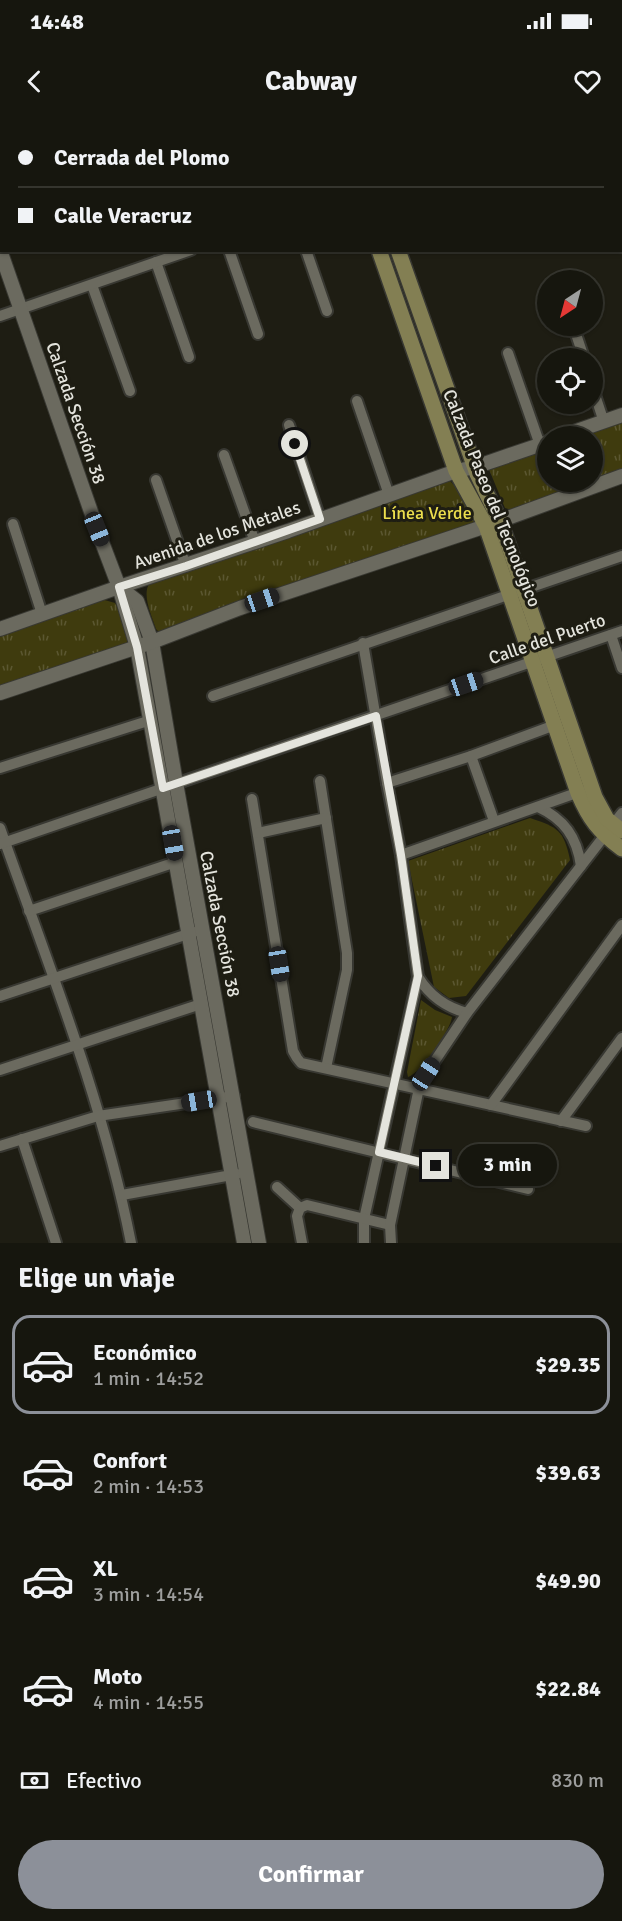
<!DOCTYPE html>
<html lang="es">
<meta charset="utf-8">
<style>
:root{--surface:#16160e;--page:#1f1f17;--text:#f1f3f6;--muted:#9e9f9e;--line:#35352e;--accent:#8c9099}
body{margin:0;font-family:Signika,sans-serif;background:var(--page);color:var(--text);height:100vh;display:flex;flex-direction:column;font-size:22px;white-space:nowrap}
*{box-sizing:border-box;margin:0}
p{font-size:20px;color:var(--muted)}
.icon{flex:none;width:33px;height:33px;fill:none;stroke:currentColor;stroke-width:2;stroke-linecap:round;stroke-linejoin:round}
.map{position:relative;height:1123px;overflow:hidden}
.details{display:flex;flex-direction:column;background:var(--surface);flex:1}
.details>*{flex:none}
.hud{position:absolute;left:0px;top:0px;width:622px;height:132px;box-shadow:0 2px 4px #0004,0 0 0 2px var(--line);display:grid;align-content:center;height:132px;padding:0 18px;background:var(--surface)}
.needle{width:39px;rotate:216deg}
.tools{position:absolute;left:537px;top:150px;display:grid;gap:12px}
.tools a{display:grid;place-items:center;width:66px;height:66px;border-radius:50%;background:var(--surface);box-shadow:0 2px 4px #0004,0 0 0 2px var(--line);font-size:30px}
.end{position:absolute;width:27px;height:27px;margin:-14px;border:8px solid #e4e4dd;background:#111;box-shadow:0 0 0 3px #111}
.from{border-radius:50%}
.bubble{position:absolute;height:42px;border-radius:21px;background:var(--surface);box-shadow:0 2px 4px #0004,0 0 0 2px var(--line);font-size:20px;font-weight:700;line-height:42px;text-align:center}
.car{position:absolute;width:18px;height:36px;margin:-18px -9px;border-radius:8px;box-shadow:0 0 4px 2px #0007;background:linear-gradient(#222 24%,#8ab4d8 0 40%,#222 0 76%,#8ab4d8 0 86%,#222 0)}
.hud b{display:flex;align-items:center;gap:21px;height:57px;font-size:22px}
.hud b+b{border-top:2px solid var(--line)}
.hud i{width:15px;height:15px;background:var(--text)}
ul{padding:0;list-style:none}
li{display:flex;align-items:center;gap:18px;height:99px;margin:0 12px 9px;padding:0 6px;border:3px solid transparent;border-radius:18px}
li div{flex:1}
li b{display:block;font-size:22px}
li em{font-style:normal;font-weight:700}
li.active{border-color:var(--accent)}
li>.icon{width:54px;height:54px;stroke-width:1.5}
h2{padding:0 18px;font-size:27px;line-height:72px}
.pay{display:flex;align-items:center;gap:15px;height:66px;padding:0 18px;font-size:22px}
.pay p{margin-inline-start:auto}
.primary-button{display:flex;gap:12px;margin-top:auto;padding:12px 18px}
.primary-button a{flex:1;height:69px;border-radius:36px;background:var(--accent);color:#fff;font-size:24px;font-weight:700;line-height:69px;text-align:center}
.status{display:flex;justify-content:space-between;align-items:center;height:42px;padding:0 30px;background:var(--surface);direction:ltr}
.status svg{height:16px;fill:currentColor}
header{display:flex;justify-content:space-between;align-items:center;height:78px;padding:0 18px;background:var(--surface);font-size:27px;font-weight:700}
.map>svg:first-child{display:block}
.park{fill:url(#park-tufts)}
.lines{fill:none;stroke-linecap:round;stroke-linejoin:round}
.minor-casing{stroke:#383832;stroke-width:14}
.tertiary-casing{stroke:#383832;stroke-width:16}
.secondary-casing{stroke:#383832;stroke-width:18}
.minor{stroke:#6b6a5f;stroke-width:10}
.tertiary{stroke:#6b6a5f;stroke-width:14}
.secondary{stroke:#837f53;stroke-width:15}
.route{stroke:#e4e4dd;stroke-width:8}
.labels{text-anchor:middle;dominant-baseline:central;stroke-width:6;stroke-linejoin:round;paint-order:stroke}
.street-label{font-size:18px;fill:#e4e4dd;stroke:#1e1d13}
.park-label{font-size:18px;fill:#ecde4d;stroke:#1e1d13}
</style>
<div class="status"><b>14:48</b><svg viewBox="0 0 49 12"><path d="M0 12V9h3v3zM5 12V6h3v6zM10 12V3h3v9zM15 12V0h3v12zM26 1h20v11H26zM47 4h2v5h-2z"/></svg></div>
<header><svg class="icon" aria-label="back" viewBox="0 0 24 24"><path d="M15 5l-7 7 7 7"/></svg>Cabway<svg class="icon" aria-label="heart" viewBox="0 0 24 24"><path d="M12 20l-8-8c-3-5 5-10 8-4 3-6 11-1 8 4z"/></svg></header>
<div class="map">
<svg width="622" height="1123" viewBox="0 0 622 1123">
<defs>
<pattern id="park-tufts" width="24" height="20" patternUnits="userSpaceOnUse" patternTransform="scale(1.5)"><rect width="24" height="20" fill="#3f3b0e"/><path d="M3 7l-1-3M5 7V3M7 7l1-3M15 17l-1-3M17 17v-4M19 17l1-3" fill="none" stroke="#5b5731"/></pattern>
</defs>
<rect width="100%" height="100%" fill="#1e1d13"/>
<g class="park">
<path d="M 622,301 L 622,352 L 512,390 L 505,388 L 488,347 L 547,327 L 548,362 L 592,362 L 592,316 L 577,316 Z"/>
<path d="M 448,359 L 457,368 L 478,403 L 159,512 L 156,509 C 152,496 142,476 149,464 Z"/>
<path d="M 101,479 L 115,483 L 119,489 L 133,525 L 0,570 L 0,514 Z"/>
<path d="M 530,698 C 558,707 564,711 570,740 L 466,876 L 449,878 L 434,867 L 408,741 Z"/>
<path d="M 421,880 L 435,890 L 452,897 C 451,909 420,954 408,957 L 407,952 Z"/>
</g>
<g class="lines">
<g class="minor-casing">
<g id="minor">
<path d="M 188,0 L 188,2"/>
<path d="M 80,2 L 84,0"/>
<path d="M 265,2 L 270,0"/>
<path d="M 570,2 L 575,0"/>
<path d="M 0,29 L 2,29"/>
<path d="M 0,93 L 2,92"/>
<path d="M 229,130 L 258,214"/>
<path d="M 306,130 L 327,191"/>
<path d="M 156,142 L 189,237"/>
<path d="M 92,165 L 130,271"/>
<path d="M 0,196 L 191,130"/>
<path d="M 575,211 L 584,238"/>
<path d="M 508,233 L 540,325"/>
<path d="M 592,266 L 604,302"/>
<path d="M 357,281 L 389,375"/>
<path d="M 289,305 L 320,399"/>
<path d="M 224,335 L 255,422"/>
<path d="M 156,360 L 186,446"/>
<path d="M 13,404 L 42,494"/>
<path d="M 611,515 L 622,548"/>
<path d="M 363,523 L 387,663 L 401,735 L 418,857 L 364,1099 L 364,1123"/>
<path d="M 213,576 L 622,436"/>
<path d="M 471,636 L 494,701"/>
<path d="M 0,648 L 151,600"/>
<path d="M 320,661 L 347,833 L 347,850 L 326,948"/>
<path d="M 387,663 L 471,636 L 555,605"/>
<path d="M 252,679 L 293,931 L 297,938 L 301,943 L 586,1006"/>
<path d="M 538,687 C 564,699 577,717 581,746"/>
<path d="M 0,708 C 48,844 103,981 131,1123"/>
<path d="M 258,713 L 326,698"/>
<path d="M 0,724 L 622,511"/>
<path d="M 401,735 L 582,671"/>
<path d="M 29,791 L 176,742"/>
<path d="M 418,857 C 430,876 445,887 467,893"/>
<path d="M 0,876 L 194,812"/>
<path d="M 0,950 L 201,884"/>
<path d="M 491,985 L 622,805"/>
<path d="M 561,1001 L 622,918"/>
<path d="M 253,1002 L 528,1069"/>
<path d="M 22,1019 L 56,1123"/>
<path d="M 0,1026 L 98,996 L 234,976"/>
<path d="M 277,1067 L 300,1088"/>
<path d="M 122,1075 L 237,1054"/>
<path d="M 302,1123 L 297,1096 L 300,1088 L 307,1085 L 390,1105"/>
<path d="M 391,1123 L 390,1105 L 419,968 L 426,954 L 467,893 L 622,693"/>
</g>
</g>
<g class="tertiary-casing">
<g id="tertiary">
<path d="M 0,130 L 97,409 L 119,467 L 137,527 L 244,1123"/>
<path d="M 562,316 L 622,295"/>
<path d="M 119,467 L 137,481 L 152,522 L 176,663 L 259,1123"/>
<path d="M 0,509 L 119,467 L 288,411 L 456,351 L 475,347 L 548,322"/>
<path d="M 0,573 L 152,522 L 240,488 L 486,406 L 622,356"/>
</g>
</g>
<g class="secondary-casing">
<g id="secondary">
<path d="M 334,0 L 335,2"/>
<path d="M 354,0 L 355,2"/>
<path d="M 379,130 L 456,351 L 486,406 L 578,673 C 589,699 599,712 622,729"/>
<path d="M 398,130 L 477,354 L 500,401 L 595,677 L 607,699 L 622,711"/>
</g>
</g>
<use href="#minor" class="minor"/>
<use href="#tertiary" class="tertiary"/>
<use href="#secondary" class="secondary"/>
</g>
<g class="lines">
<path class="route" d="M 295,324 L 320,399 L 186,446 L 119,467 L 137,527 L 163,668 L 376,596 L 401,735 L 418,856 L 379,1032 L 436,1046"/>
</g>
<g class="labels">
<g class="street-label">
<text transform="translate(76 293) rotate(71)">Calzada Sección 38</text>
<text transform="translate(492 378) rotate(68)">Calzada Paseo del Tecnológico</text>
<text transform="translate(217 415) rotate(-19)">Avenida de los Metales</text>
<text transform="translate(547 519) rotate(-19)">Calle del Puerto</text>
<text transform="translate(220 804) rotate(79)">Calzada Sección 38</text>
</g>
<g class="park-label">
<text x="427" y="393">Línea Verde</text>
</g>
</g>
</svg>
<div class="tools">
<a><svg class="needle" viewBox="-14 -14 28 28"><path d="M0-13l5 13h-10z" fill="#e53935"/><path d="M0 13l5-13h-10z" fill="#9e9f9e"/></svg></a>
<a><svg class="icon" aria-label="locate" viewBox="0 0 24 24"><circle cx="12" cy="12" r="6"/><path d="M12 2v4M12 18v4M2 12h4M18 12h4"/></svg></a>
<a><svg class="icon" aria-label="layers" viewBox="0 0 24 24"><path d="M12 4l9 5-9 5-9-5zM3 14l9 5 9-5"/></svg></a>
</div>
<i class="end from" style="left:295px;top:324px"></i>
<i class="end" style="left:436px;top:1046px"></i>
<div class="bubble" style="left:458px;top:1024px;width:99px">3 min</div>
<i class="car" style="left:97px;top:409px;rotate:158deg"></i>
<i class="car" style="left:262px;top:480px;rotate:71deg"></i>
<i class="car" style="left:466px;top:564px;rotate:71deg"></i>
<i class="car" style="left:173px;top:723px;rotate:170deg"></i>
<i class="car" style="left:279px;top:844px;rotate:171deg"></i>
<i class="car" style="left:426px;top:954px;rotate:33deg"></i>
<i class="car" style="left:199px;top:981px;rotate:261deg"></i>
<div class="hud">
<b><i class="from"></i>Cerrada del Plomo</b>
<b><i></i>Calle Veracruz</b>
</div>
</div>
<section class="details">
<h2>Elige un viaje</h2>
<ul>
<li class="active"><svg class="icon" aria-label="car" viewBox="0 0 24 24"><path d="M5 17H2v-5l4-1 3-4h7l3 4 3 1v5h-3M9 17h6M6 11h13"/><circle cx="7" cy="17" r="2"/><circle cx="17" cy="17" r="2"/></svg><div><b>Económico</b><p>1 min · 14:52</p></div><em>$29.35</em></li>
<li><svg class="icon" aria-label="car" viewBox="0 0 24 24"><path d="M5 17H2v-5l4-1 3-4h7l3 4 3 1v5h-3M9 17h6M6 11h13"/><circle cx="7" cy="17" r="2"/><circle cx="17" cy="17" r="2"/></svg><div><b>Confort</b><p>2 min · 14:53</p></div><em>$39.63</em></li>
<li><svg class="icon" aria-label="car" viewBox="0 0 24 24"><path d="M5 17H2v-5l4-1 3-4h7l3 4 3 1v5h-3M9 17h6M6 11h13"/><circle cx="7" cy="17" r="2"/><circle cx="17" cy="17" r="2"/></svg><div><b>XL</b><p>3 min · 14:54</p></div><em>$49.90</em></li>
<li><svg class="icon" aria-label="car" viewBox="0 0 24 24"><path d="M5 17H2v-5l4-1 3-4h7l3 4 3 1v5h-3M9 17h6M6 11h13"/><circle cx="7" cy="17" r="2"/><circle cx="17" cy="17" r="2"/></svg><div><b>Moto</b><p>4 min · 14:55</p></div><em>$22.84</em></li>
</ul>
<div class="pay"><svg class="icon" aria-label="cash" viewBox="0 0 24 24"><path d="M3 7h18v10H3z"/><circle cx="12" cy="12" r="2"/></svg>Efectivo<p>830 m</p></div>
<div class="primary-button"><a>Confirmar</a></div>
</section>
